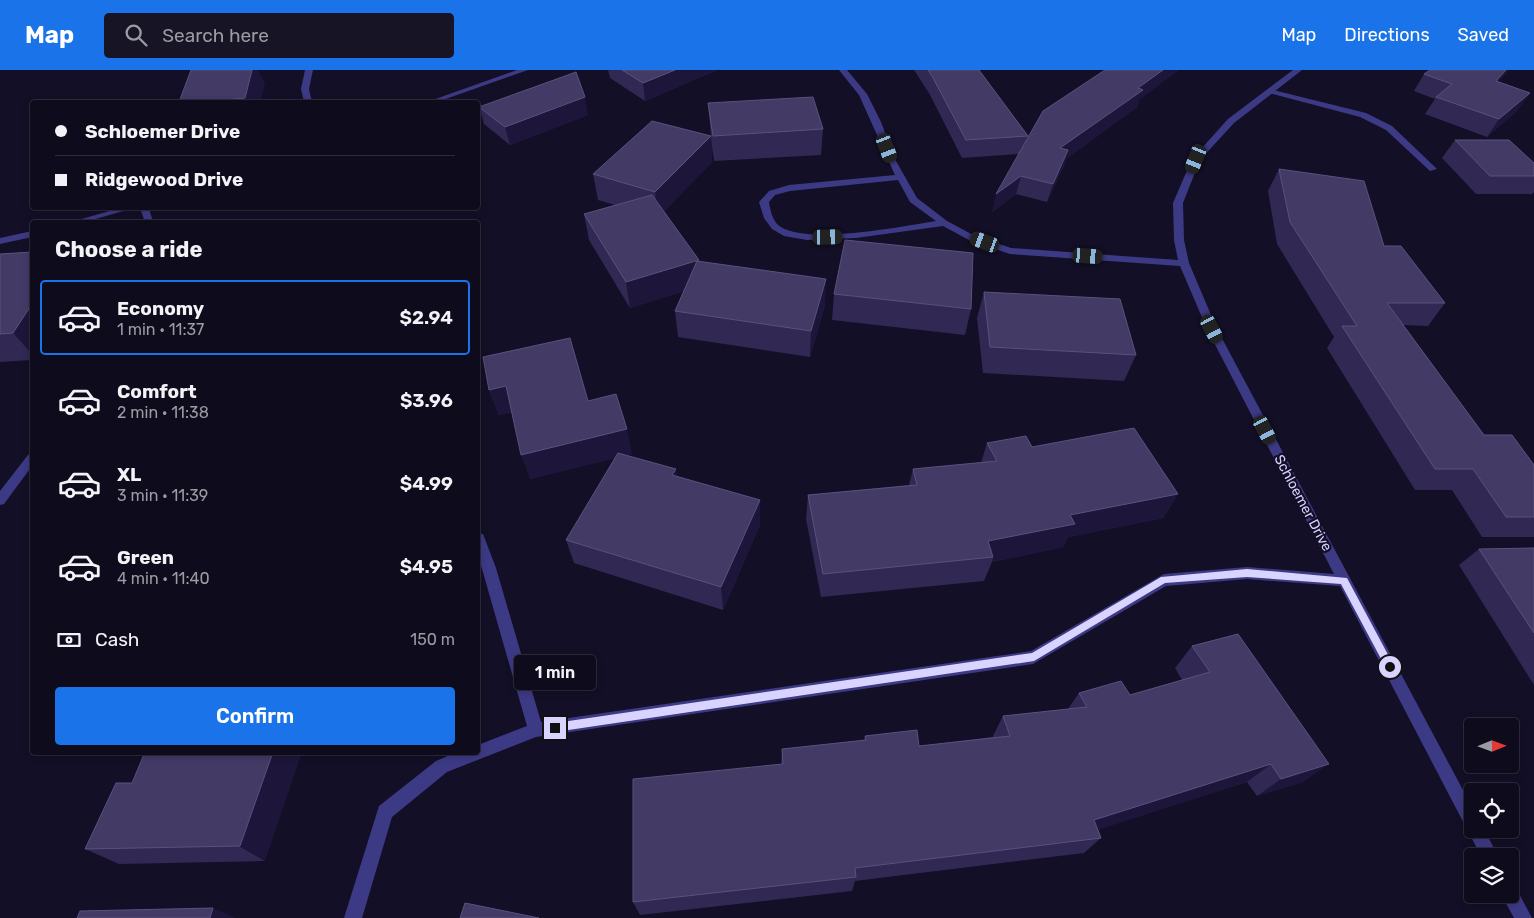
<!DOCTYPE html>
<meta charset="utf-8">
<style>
:root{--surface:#0e0b1c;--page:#171425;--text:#f1f3f6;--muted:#9b9ba3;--line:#2e2b3b;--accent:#1a73e8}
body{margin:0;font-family:Rubik,sans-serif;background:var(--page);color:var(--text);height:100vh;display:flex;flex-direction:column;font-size:19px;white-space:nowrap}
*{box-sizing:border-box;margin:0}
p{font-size:16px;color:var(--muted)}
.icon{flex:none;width:28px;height:28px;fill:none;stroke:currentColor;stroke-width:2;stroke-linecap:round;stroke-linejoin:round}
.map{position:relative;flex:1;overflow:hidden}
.sheet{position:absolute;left:30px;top:150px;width:450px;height:535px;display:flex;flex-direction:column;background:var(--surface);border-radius:5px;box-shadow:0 2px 8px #0003,0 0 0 1px var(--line)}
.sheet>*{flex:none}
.hud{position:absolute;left:30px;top:30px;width:450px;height:110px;border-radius:5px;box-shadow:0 2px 8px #0003,0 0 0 1px var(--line);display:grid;align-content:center;height:110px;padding:0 25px;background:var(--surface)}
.needle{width:32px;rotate:89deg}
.fabs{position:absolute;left:1464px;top:648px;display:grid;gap:10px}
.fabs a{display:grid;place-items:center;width:55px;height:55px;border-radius:5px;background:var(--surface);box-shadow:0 2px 8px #0003,0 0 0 1px var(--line);font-size:25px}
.end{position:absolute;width:22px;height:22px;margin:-11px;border:6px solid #d9d4ff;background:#111;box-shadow:0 0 0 2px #111}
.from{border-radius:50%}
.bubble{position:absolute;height:35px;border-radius:5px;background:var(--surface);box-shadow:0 2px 8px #0003,0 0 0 1px var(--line);font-size:16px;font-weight:600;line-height:35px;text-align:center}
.car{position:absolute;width:15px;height:30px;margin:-15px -8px;border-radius:6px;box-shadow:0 0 4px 1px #0007;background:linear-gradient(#222 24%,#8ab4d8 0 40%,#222 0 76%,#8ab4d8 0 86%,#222 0)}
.hud b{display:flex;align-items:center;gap:18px;height:48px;font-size:19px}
.hud b+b{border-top:1px solid var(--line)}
.hud i{width:12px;height:12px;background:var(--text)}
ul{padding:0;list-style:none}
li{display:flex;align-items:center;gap:15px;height:75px;margin:0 10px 8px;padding:0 15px;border:2px solid transparent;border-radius:5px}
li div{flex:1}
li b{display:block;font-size:19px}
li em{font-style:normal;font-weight:600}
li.on{border-color:var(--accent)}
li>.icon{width:45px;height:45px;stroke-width:1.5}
h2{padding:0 25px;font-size:22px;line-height:60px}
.pay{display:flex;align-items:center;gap:12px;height:55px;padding:0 25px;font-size:19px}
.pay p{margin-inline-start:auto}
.cta{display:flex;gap:10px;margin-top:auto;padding:10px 25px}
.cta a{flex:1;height:58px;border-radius:5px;background:var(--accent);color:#fff;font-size:20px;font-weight:600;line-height:58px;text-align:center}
header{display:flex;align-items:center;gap:30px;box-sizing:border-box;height:70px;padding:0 25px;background:var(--accent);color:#fff}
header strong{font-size:24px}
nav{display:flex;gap:28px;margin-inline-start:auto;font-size:18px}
.search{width:350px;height:45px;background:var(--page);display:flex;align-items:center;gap:12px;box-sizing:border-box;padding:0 18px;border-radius:5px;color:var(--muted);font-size:19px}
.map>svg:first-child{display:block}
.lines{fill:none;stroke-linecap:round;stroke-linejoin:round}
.service{fill:#3d3a85;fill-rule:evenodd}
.minor{fill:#3d3a85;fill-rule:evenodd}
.wall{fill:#312854}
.shaded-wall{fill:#1d163a}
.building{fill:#433a66;stroke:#5a527e}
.route{fill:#d9d4ff}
.labels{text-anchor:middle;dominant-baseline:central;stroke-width:4.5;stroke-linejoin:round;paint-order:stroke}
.street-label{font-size:14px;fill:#d9d4ff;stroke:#130f26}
</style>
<header>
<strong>Map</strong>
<div class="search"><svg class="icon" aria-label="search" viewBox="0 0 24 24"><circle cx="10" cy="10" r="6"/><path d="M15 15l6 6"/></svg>Search here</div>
<nav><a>Map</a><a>Directions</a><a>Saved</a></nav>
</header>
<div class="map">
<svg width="1534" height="848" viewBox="0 0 1534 848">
<rect width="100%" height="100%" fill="#130f26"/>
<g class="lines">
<path class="service" d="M 1269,19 L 1366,43 L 1392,56 L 1437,99 L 1430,101 L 1386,60 L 1360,47 L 1269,23 Z"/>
<g class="minor">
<path d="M 305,0 L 313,0 L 309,19 L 312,32 L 304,32 L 301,19 Z"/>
<path d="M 517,0 L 528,0 L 437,32 L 427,32 Z"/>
<path d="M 839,0 L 847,0 L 867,24 L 881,52 L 896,91 L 917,128 L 947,151 L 975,166 L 1011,178 L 1178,190 L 1174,170 L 1173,133 L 1192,89 L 1228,49 L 1293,0 L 1302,0 L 1234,53 L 1200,90 L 1183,133 L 1184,170 L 1189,193 L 1217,259 L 1472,737 L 1472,759 L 1484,759 L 1498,786 L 1481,786 L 1340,516 L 1247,509 L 1166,516 L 1033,594 L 536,667 L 447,702 L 392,747 L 362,848 L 344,848 L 379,736 L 436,691 L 457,682 L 478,682 L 478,675 L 527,656 L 478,485 L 478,463 L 483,464 L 496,498 L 541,652 L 1031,581 L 1164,504 L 1247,497 L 1334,504 L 1207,259 L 1180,196 L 1010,184 L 969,170 L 943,156 L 856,168 L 807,170 L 784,166 L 772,159 L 764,148 L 759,132 L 769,121 L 789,115 L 895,105 L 859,25 ZM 898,110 L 910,132 L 936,151 C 904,156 800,177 777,154 C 772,148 770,139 769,132 L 775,125 L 790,121 Z"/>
<path d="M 120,138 L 134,138 L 85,152 L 71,152 Z"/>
<path d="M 140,138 L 149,138 L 153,152 L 145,152 Z"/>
<path d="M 32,161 L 32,167 L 0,174 L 0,168 Z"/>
<path d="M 32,383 L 32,396 L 4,434 L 0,435 L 0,421 L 28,385 Z"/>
<path d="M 1510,815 L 1516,818 L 1532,848 L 1514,848 L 1501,824 L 1510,824 Z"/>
</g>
</g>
<g class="wall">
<path d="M 608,0 L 717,0 L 645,31 L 610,8 Z"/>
<path d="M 914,0 L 979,0 L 1028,66 L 1026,71 L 1139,30 L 1137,37 L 1066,89 L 1063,98 L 1047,132 L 1016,124 L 992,142 L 1019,84 L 962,88 L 929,23 Z"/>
<path d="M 1424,4 L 1498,12 L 1530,23 L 1517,41 L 1487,67 L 1425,44 L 1435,29 L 1414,21 Z"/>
<path d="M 708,33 L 823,59 L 821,85 L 714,91 L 711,69 L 712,92 L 664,141 L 699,191 L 825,235 L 810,287 L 678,267 L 675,241 L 684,221 L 630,238 L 589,170 L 584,144 L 615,135 L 598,130 L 593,104 L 711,66 Z"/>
<path d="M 479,37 L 588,45 L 510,75 L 484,54 Z"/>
<path d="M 1455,70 L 1534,93 L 1534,122 L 1532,124 L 1476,124 L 1442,88 Z"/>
<path d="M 1279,99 L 1384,176 L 1445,233 L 1428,256 L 1403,255 L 1484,365 L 1534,395 L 1534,467 L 1482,467 L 1452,420 L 1415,420 L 1327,278 L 1334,267 L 1277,174 L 1268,121 Z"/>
<path d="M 32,182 L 32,290 L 0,292 L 0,184 Z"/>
<path d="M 984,222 L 1136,285 L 1124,311 L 983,303 L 977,248 Z"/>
<path d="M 834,224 L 971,239 L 965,265 L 832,250 Z"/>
<path d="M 489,320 L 588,331 L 632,384 L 627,385 L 677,407 L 760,430 L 760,455 L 723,540 L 574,493 L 566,470 L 615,388 L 530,409 L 512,342 L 499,345 Z"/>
<path d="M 987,373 L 1032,377 L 1178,424 L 1163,448 L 1068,467 L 1063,477 L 992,492 L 984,511 L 821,527 L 806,449 L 808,425 L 909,415 L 913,399 L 981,393 Z"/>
<path d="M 1534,478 L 1534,615 L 1459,495 L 1479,479 Z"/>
<path d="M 1192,576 L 1303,712 L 1257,726 L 1247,712 L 1098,759 L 1101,768 L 1084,783 L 855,811 L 852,821 L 640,845 L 633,832 L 781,694 L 782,679 L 864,670 L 865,666 L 919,676 L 993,667 L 993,666 L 1003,646 L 1068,639 L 1079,623 L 1130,625 L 1182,610 L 1175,598 Z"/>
<path d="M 132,713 L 265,791 L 119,794 L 85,779 Z"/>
</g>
<g class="shaded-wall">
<path d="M 241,0 L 258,0 L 265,14 L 260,32 L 205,32 Z"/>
<path d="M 675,0 L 717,0 L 645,31 L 643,13 Z"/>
<path d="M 1163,0 L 1179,0 L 1139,30 L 1137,37 L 1066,89 L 1063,98 L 1047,132 L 1053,114 L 1060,78 Z"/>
<path d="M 1506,0 L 1509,0 L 1484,29 L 1496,11 Z"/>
<path d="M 1530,23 L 1517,41 L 1487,67 L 1499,49 Z"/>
<path d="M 585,27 L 588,45 L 510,75 L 505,57 Z"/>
<path d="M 711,66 L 712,92 L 658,148 L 655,122 Z"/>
<path d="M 1021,106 L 1016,124 L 992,142 L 996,124 Z"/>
<path d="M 699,190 L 701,216 L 630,238 L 626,212 Z"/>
<path d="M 826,209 L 825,235 L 810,287 L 811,261 Z"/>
<path d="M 32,234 L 32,284 L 13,263 Z"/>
<path d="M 506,316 L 515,341 L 499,345 L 489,320 Z"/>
<path d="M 627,359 L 632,384 L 530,409 L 521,385 Z"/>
<path d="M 676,399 L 679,423 L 672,405 Z"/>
<path d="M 1178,424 L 1163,448 L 1068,467 L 1063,477 L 992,492 L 993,487 L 988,471 L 1070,445 Z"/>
<path d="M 760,430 L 760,455 L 723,540 L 721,517 Z"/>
<path d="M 273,682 L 302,682 L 265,791 L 240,776 Z"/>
<path d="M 1271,694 L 1247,712 L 1079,766 L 1094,750 Z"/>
<path d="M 1329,694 L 1303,712 L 1257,726 L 1281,709 Z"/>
<path d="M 213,838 L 236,848 L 210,848 Z"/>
</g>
<g class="building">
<path d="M 191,0 L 252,0 L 245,28 L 205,32 L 179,32 Z"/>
<path d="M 622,0 L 675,0 L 643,13 Z"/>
<path d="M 928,0 L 979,0 L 1028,66 L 966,70 L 932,6 Z"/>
<path d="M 1105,0 L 1163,0 L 1138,18 L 1143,20 L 1060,78 L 1068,80 L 1053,114 L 1021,106 L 996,124 L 1043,41 Z"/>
<path d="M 1430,0 L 1506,0 L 1496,11 L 1530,23 L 1499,49 L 1436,27 L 1452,14 L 1424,4 Z"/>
<path d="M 576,2 L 585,27 L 505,57 L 479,37 Z"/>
<path d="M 813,27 L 823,59 L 713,66 L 708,33 Z"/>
<path d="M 652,51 L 711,66 L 655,122 L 593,104 Z"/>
<path d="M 1455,70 L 1509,70 L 1534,93 L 1534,106 L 1490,106 Z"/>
<path d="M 1279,99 L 1364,111 L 1384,176 L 1401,176 L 1445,233 L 1387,233 L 1484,365 L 1512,365 L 1534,395 L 1534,447 L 1506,447 L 1473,399 L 1435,399 L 1342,256 L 1357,256 L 1290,152 Z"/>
<path d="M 652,125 L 699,190 L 626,212 L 584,144 Z"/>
<path d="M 845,170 L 973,183 L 971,239 L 834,224 Z"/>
<path d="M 32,182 L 32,234 L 13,263 L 0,264 L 0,184 Z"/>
<path d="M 697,191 L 826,209 L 811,261 L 675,241 Z"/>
<path d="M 984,222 L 1120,229 L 1136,285 L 990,277 Z"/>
<path d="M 570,268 L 588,331 L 616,324 L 627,359 L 521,385 L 506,316 L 489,320 L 483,287 Z"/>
<path d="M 1134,358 L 1178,424 L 1070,445 L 1075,454 L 988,471 L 993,487 L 823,504 L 808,425 L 917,415 L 913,399 L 997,391 L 987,373 L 1026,366 L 1032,377 Z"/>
<path d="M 618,383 L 676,399 L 672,405 L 760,430 L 721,517 L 566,470 Z"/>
<path d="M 1534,478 L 1534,563 L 1479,479 Z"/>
<path d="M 1238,564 L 1329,694 L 1281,709 L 1271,694 L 1094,750 L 1101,768 L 855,798 L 856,807 L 633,832 L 633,709 L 783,694 L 782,679 L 866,670 L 865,666 L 917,660 L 919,676 L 1010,666 L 1003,646 L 1087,637 L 1079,623 L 1121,611 L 1130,625 L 1210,602 L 1192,576 Z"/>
<path d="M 145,682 L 273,682 L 240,776 L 85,779 L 116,713 L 132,713 Z"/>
<path d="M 465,833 L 539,848 L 460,848 Z"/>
<path d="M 213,838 L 210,848 L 77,848 L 80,841 Z"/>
</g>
<path class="route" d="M 1247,499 L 1347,508 L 1393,594 L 1393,600 L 1387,600 L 1341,514 L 1247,507 L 1165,513 L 1034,591 L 555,662 L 550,658 L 555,653 L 1032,583 L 1161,507 Z"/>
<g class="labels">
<g class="street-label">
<text transform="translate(1303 433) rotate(62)">Schloemer Drive</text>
</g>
</g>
</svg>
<div class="fabs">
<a><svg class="needle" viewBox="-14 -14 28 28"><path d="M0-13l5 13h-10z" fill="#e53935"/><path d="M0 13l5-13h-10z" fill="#9b9ba3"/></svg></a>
<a><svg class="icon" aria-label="locate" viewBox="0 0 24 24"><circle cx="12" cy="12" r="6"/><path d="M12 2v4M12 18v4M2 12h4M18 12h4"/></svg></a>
<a><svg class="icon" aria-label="layers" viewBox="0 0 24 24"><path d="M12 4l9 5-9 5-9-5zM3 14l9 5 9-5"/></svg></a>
</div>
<i class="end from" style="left:1390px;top:597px"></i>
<i class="end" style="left:555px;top:658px"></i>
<div class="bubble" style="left:514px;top:585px;width:82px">1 min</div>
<i class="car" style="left:887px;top:78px;rotate:159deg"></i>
<i class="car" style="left:1196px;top:89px;rotate:202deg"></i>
<i class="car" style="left:828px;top:167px;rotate:89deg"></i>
<i class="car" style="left:985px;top:172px;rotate:290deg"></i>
<i class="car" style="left:1088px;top:186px;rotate:94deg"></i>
<i class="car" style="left:1212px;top:259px;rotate:152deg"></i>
<i class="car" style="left:1265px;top:360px;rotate:152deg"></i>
<div class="hud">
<b><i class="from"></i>Schloemer Drive</b>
<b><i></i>Ridgewood Drive</b>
</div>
<section class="sheet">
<h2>Choose a ride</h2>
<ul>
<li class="on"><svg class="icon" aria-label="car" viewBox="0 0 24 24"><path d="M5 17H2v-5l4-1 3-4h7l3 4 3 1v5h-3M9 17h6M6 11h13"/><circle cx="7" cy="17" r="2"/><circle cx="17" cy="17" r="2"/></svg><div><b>Economy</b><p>1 min · 11:37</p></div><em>$2.94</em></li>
<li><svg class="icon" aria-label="car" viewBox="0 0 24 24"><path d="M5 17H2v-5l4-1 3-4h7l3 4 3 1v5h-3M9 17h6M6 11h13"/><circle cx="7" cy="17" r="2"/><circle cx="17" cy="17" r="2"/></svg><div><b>Comfort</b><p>2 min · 11:38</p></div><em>$3.96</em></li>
<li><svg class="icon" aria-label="car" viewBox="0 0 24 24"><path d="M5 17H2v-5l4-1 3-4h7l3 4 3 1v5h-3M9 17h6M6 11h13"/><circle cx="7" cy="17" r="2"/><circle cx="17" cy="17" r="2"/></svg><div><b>XL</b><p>3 min · 11:39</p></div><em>$4.99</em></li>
<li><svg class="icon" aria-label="car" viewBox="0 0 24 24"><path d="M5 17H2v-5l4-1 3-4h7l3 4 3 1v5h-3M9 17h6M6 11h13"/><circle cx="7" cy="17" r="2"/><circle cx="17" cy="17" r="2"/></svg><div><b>Green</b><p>4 min · 11:40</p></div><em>$4.95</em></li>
</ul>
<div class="pay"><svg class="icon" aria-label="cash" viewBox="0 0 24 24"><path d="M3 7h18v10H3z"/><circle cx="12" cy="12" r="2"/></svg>Cash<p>150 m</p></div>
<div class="cta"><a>Confirm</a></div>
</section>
</div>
